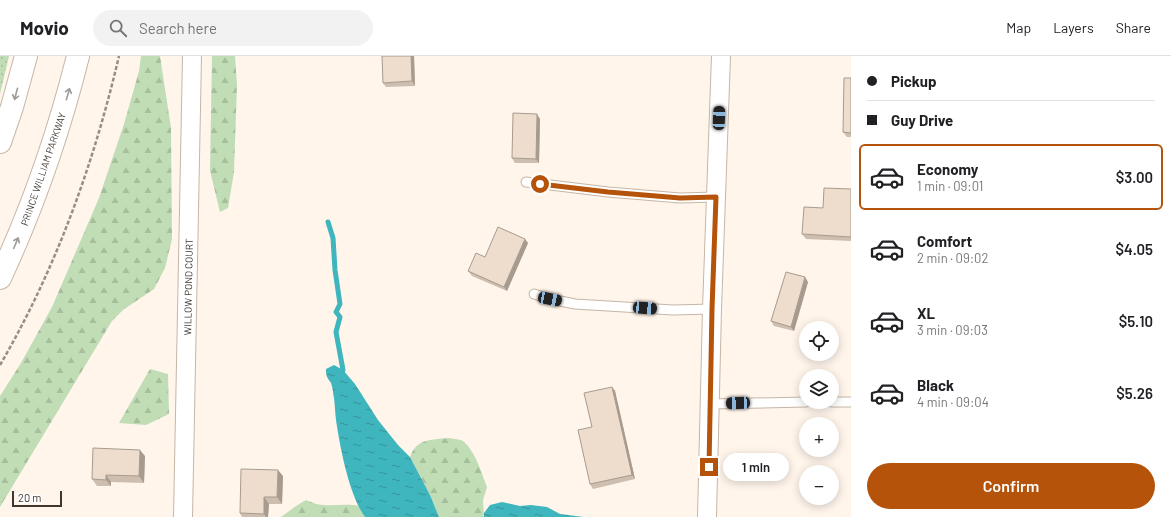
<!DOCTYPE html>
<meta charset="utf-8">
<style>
:root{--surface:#fff;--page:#f2f2f2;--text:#202124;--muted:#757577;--line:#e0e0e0;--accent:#b45309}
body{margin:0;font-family:Barlow,sans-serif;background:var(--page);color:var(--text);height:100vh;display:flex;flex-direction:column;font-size:15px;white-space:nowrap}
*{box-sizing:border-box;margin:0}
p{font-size:13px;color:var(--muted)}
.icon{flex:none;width:22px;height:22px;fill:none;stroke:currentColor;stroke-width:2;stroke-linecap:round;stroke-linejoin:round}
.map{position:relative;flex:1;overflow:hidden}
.details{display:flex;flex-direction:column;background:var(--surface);width:320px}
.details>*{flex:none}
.hud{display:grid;align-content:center;height:88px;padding:0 16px;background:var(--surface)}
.buttons{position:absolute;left:799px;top:265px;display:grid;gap:8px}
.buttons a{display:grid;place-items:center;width:40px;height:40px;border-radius:50%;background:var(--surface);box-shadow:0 2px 10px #0003;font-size:20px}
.scale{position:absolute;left:12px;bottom:10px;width:50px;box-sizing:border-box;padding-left:4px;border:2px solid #3d3730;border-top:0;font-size:11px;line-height:14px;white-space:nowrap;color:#3d3730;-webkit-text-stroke:3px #fff;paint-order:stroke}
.end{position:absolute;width:18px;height:18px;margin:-9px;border:5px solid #b45309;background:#fff;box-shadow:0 0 0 2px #fff}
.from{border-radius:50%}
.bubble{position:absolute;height:28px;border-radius:14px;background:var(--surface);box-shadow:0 2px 10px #0003;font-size:13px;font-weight:600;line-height:28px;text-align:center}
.car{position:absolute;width:12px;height:24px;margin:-12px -6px;border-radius:5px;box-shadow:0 0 3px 1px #0007;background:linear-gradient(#222 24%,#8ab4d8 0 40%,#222 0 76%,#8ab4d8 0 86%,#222 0)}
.hud b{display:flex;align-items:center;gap:14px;height:38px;font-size:15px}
.hud b+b{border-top:1px solid var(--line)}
.hud i{width:10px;height:10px;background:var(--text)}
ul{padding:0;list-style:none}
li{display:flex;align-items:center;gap:12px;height:66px;margin:0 8px 6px;padding:0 8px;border:2px solid transparent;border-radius:6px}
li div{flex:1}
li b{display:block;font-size:15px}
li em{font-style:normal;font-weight:600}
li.selected{border-color:var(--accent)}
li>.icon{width:36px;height:36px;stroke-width:1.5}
.primary-button{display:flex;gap:8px;margin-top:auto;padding:8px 16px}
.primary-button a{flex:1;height:46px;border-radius:24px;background:var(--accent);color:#fff;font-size:16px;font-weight:600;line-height:46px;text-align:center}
header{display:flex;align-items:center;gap:24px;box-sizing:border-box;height:56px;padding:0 20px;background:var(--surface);border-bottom:1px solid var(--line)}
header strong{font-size:19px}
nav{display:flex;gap:22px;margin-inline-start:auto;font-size:14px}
.search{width:280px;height:36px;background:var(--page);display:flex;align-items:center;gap:10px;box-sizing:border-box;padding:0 14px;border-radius:22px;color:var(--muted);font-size:15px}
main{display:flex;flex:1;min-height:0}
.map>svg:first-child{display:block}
.grass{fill:url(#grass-dots)}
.forest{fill:url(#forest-firs)}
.water{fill:url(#water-ripples)}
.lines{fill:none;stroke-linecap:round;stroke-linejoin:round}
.stream{stroke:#3fb5bd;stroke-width:5}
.service-casing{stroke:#c6b6a6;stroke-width:11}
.minor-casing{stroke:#c6b6a6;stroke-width:20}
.trunk-casing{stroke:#c6b6a6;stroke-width:24}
.path{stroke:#978f87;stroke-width:2.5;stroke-dasharray:4 2;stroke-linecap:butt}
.service{stroke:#fff;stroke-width:9}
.minor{stroke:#fff;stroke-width:18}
.trunk{stroke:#fff;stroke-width:22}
.wall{fill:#cdbeaf}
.shaded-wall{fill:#a79b8f}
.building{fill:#edc;stroke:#a79b8f}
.oneway{stroke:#9e9b98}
.route{stroke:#b45309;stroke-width:5}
.labels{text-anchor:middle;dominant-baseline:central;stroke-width:3;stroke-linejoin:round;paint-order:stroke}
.street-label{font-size:10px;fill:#3d3730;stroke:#fff}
</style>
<header>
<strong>Movio</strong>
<div class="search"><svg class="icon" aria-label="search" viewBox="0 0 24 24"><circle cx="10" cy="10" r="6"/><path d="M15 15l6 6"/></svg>Search here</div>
<nav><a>Map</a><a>Layers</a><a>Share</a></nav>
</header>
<main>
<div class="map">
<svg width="851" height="461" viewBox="0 0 851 461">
<defs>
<pattern id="grass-dots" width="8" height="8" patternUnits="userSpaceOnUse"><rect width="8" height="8" fill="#c0ddb5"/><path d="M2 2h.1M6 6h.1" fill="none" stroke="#a6be9c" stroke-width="1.8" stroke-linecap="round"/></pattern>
<pattern id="forest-firs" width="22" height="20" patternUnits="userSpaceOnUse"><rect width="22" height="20" fill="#c0ddb5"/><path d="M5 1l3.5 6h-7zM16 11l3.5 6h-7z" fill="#a6be9c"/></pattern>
<pattern id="water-ripples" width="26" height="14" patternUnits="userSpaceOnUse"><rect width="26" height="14" fill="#3fb5bd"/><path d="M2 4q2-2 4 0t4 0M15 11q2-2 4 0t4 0" fill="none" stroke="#36949a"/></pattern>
</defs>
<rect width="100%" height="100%" fill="#fff5eb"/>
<path class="grass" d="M 0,0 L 9,0 L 0,38 Z"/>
<g class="forest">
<path d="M 141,0 L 160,0 L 171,72 L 172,183 L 165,212 L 154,233 L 123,254 L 112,265 L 0,451 L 0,340 L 21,307 L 52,251 L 99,142 L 124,68 L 139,15 Z"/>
<path d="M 212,0 L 235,0 L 237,28 L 234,116 L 228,152 L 220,156 L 210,115 Z"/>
<path d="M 150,313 L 168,318 L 169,358 L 146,369 L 119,367 Z"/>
<path d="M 449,382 C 452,383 458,383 461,384 C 474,391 482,418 487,431 L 483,444 L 484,461 L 439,461 L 430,439 L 410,401 C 417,382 431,384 449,382 Z"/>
<path d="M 306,444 C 309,445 313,447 316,448 C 330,451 345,447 359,450 L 365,461 L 281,461 L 296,450 Z"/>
</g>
<g class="water">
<path d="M 334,309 L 343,314 L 355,328 L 378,364 L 398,389 L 410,401 L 430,439 L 439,461 L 365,461 C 349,439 340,391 336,364 C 335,357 335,349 334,342 C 333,338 333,332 331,327 C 327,321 326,321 326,313 Z"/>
<path d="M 502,446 L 520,450 L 531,449 L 547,451 L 560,458 L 584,461 L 484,461 L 484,457 L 490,449 Z"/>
</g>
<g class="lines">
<path class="stream" d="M 328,166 L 333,182 L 335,214 L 340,248 L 336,256 L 340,261 L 336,276 L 343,314"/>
<g class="service-casing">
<g id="service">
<path d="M 526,126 L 608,136 L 680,142 L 716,141"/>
<path d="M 534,238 L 550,243 L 575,248 L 673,254 L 712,253"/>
<path d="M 832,346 L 851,346"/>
<path d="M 710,348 L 806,346"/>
</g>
</g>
<g class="minor-casing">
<g id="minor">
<path d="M 183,461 L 192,0"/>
<path d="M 707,461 L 712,253 L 721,0"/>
</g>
</g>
<g class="trunk-casing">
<g id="trunk">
<path d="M 0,86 L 12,51 L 26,0"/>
<path d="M 0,222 C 33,151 59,76 78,0"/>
</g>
</g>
<path class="path" d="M 0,309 C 56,213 94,107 119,0"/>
<use href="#service" class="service"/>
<use href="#minor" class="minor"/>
<use href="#trunk" class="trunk"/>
</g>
<g class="wall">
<path d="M 382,0 L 414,0 L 415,30 L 386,31 L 383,27 Z"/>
<path d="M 851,22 L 851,81 L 847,81 L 843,76 Z"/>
<path d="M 540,63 L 539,107 L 515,107 L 512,102 Z"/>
<path d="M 851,133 L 851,185 L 806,183 L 802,178 L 823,152 Z"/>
<path d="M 528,187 L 507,235 L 472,220 L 468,215 L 485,201 Z"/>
<path d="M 808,226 L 794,275 L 774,270 L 771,265 Z"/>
<path d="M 612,331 L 615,335 L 635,423 L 593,433 L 590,428 L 592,371 Z"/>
<path d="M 145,400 L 144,427 L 111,426 L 111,430 L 97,430 L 92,423 Z"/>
<path d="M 283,420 L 282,448 L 269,448 L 268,461 L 242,461 L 240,457 Z"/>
</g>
<g class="shaded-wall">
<path d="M 411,0 L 414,0 L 415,30 L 412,25 Z"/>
<path d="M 537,58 L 540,63 L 539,107 L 536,103 Z"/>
<path d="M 525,183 L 528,187 L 507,235 L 504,231 Z"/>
<path d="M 805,221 L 808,226 L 794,275 L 791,271 Z"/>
<path d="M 612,331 L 615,335 L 635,423 L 632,419 Z"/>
<path d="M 140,394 L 145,400 L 144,427 L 139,420 Z"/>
<path d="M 278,414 L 283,420 L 282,448 L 277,441 Z"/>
<path d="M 106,419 L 111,426 L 111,430 L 106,424 Z"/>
<path d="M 264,441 L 269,448 L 268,461 L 266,461 L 264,458 Z"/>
</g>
<g class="building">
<path d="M 382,0 L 411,0 L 412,25 L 383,27 Z"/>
<path d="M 844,22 L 851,22 L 851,77 L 843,76 Z"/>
<path d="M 513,57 L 537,58 L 536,103 L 512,102 Z"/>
<path d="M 824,132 L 851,133 L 851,181 L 802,178 L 804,151 L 823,152 Z"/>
<path d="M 498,171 L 525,183 L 504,231 L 468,215 L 476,197 L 485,201 Z"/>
<path d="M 786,216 L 805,221 L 791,271 L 771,265 Z"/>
<path d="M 612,331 L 632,419 L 590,428 L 578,374 L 592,371 L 584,337 Z"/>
<path d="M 93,392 L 140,394 L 139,420 L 106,419 L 106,424 L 92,423 Z"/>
<path d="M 241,413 L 278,414 L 277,441 L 264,441 L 264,458 L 240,457 Z"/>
</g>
<defs><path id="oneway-shaft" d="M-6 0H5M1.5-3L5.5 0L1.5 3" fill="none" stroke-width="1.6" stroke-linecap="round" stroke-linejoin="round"/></defs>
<g class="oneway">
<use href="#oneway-shaft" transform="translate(16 38) rotate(105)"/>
<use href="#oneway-shaft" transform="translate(68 38) rotate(-74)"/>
<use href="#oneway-shaft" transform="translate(16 187) rotate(-67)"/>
</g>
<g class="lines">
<path class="route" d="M 540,128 L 608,136 L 680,142 L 716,141 L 712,253 L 709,411"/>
</g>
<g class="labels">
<g class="street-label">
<text transform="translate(43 113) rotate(-71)">PRINCE WILLIAM PARKWAY</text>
<text transform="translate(188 231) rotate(-89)">WILLOW POND COURT</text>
</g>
</g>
</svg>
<div class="buttons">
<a><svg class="icon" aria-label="locate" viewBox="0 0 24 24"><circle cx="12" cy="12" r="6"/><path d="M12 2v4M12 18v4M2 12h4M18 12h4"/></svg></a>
<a><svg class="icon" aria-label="layers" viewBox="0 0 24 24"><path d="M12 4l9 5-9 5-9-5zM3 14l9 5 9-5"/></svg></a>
<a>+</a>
<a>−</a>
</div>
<div class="scale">20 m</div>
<i class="end from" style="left:540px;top:128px"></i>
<i class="end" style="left:709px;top:411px"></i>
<div class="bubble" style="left:723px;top:397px;width:66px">1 min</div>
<i class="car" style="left:719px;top:62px;rotate:2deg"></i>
<i class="car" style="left:550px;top:243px;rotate:101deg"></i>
<i class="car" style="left:645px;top:252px;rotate:94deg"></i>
<i class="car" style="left:738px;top:347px;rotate:268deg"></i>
</div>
<section class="details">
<div class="hud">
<b><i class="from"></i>Pickup</b>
<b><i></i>Guy Drive</b>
</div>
<ul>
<li class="selected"><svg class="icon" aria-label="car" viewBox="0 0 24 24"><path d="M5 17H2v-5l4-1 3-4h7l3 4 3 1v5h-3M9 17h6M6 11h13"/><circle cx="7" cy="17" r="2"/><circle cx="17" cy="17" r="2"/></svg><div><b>Economy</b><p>1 min · 09:01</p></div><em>$3.00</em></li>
<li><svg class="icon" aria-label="car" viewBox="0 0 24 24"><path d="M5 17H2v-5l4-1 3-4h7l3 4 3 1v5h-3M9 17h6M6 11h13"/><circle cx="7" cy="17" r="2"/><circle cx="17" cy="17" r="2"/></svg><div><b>Comfort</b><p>2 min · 09:02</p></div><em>$4.05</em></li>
<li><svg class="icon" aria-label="car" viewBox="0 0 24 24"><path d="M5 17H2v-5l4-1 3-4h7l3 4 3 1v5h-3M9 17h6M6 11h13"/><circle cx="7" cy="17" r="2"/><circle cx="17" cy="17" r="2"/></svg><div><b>XL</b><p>3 min · 09:03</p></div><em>$5.10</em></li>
<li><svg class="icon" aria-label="car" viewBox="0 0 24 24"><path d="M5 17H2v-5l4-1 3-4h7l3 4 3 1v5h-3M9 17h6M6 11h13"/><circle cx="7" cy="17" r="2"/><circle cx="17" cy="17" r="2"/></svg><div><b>Black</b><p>4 min · 09:04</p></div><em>$5.26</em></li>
</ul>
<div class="primary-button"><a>Confirm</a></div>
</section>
</main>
